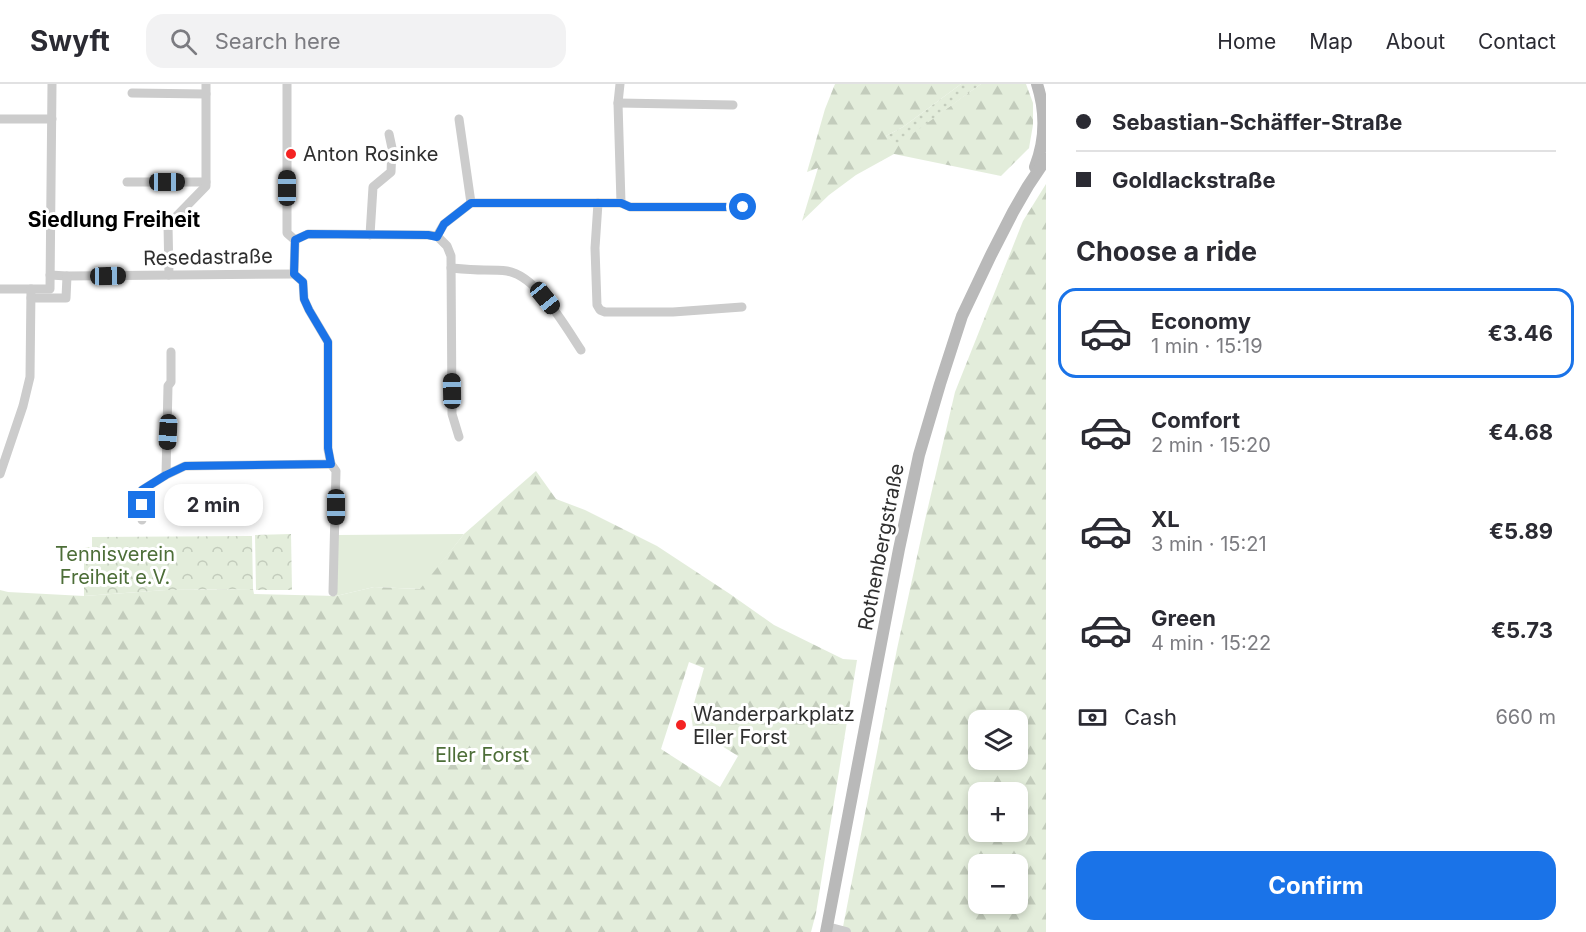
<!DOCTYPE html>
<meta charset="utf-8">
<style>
:root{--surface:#fff;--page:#f2f2f3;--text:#2b2b33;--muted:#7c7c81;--line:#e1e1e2;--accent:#1a73e8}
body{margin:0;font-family:Inter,sans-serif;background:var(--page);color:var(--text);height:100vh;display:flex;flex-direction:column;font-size:22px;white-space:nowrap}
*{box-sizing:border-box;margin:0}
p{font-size:20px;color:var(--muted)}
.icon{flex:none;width:33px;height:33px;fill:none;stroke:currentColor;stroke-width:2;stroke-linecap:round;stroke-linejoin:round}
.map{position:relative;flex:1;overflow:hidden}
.details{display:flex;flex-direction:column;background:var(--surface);width:540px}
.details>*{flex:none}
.banner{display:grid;align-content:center;height:132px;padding:0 30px;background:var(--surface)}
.controls{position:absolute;left:968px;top:626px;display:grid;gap:12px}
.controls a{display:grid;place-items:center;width:60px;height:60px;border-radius:12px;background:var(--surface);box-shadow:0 3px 9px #0003;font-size:30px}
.end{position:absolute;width:27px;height:27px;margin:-14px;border:8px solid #1a73e8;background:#fff;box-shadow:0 0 0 3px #fff}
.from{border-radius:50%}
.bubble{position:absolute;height:42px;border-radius:18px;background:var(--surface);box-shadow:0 3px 9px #0003;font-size:20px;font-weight:700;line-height:42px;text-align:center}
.car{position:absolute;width:18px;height:36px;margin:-18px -9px;border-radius:8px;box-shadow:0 0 4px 2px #0007;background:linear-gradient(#222 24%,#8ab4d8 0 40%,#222 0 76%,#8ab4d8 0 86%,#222 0)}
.banner b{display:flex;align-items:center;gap:21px;height:57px;font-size:22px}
.banner b+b{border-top:2px solid var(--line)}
.banner i{width:15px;height:15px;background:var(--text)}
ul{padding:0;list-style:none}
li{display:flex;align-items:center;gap:18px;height:90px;margin:0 12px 9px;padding:0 18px;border:3px solid transparent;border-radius:18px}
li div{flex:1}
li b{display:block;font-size:22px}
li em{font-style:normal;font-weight:700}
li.on{border-color:var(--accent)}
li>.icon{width:54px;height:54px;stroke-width:1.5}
h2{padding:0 30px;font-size:27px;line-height:72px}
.pay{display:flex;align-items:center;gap:15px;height:66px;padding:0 30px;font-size:22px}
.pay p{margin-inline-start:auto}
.action{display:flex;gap:12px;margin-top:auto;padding:12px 30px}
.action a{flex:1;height:69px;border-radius:18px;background:var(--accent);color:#fff;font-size:24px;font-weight:700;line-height:69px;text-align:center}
header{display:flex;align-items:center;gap:36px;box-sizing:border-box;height:84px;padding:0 30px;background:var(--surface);border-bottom:2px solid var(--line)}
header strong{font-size:28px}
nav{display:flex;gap:33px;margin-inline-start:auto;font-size:21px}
.search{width:420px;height:54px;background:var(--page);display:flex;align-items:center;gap:15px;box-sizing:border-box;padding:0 21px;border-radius:18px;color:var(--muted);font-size:22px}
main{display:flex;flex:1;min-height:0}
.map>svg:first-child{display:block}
.grass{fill:#e3eddb}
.forest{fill:url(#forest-firs);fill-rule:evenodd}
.park{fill:url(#park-crowns)}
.garden{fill:url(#garden-dots)}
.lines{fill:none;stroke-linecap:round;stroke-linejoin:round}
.minor{stroke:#ccc;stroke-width:9}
.tertiary{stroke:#ccc;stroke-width:10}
.secondary{stroke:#b9b9b9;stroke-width:12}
.route{stroke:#1a73e8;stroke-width:8}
.poi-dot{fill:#f42322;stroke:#fff;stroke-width:2}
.labels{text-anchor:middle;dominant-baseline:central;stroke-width:6;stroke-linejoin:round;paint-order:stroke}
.poi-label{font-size:20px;fill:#2f2f2f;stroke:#fff;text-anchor:start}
.street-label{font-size:20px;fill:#2f2f2f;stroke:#fff}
.park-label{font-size:20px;fill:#4d6e38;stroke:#fff}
.neighbourhood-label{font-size:21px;font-weight:bold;fill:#000;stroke:#fff}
</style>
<header>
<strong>Swyft</strong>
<div class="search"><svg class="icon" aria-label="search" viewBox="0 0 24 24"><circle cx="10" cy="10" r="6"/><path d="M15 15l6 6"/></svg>Search here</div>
<nav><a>Home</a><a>Map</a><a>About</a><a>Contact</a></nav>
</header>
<main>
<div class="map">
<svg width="1046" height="848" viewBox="0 0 1046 848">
<defs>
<pattern id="forest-firs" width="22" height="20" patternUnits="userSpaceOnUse" patternTransform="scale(1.5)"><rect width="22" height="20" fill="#e3eddb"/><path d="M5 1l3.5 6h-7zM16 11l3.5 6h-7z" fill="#c3ccbc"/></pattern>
<pattern id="park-crowns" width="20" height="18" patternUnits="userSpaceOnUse" patternTransform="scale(1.5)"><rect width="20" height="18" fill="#e3eddb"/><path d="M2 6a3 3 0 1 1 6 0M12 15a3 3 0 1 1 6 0" fill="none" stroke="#c3ccbc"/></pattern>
<pattern id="garden-dots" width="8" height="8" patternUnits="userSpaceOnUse" patternTransform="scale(1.5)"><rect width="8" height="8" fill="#e3eddb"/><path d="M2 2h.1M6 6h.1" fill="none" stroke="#c3ccbc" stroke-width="1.8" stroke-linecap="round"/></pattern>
</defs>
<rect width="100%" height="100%" fill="#fff"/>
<path class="grass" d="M 464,450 L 421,505 L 374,503 L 336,512 L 337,451 Z"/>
<g class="forest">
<path d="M 835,0 L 961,0 L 903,43 L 886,52 L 897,60 L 981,0 L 1026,0 L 1033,19 L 1033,41 L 1029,64 L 1001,92 L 894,70 L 856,91 L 829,111 L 802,137 L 818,84 L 807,88 L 825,25 Z"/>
<path d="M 1046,100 L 1046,848 L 842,848 L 897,565 L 925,436 L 955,308 L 1023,137 ZM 978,636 L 1017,636 L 1017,675 L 978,675 ZM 978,708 L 1017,708 L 1017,747 L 978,747 ZM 978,780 L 1017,780 L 1017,819 L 978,819 Z"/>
<path d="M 536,387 L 556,415 L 585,426 L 657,462 L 730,510 L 774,541 L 843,575 L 857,576 L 816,829 L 811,848 L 0,848 L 0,506 L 8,508 L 84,512 L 166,506 L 253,505 L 254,510 L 336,512 L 374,503 L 420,505 L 464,450 ZM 689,578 L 704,584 L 691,630 L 693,644 L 738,672 L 720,703 L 661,665 Z"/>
</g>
<g class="park">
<path d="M 291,450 L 292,506 L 256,506 L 255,451 Z"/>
<path d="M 252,452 L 253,505 L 166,506 L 84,512 L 84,463 L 92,463 L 92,453 Z"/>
</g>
<path class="garden" d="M 961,0 L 981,0 L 897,61 L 886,52 L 903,43 Z"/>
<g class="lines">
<g class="minor">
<path d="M 287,0 L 287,149 L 295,156 L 294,190 L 303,198 L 304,215 L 309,226 L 328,258 L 328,365 L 331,380 L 336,387 L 333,508"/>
<path d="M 620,0 L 618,19 L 621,119"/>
<path d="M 132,9 L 206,10"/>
<path d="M 618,19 L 733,21"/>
<path d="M 0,35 L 52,35"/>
<path d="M 459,35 L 471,119"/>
<path d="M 127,98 L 206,98"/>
<path d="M 598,119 L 595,164 L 597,221 L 600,226 L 605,228 L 673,228 L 742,223"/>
<path d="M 370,151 L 373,103 L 391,88 L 392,64 L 389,50"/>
<path d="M 437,152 L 444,140 L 471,119 L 621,119 L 630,123 L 743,123"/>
<path d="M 437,152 L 447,162 L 451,172 L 452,330 L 459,353"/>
<path d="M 295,156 L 308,150 L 428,151 L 437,152"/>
<path d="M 451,184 C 462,185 473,186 484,186 C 491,186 500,186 507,187 C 537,192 565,242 581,266"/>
<path d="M 50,191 L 67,192 L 294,190"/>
<path d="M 169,191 L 168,141 L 206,102 L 206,0"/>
<path d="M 0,205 L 31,205"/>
<path d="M 31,214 L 66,214 L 67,192"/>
<path d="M 171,268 L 171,298 L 168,302 L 166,391 L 185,382 L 331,380"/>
<path d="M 0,390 L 23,322 L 30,293 L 31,205 L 50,205 L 52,0"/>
<path d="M 142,436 L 142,406 L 166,391"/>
</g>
<path class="tertiary" d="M 827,843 L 846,848"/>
<g class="secondary">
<path d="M 1035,83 C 1046,55 1046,28 1037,0"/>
<path d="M 826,848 L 899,465 L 919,371 L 940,300 L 962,232 L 991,171 L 1013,128 L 1028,102 L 1046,75"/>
</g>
</g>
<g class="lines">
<path class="route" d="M 142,421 L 142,406 L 166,391 L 185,382 L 331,380 L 328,364 L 328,258 L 309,226 L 304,215 L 303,198 L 294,190 L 295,156 L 308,150 L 428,151 L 437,153 L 444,140 L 471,119 L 621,119 L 630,123 L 743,123"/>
</g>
<g class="poi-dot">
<circle cx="291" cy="70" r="6"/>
<circle cx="681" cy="641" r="6"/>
</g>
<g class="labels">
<g class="poi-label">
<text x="303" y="70">Anton Rosinke</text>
<text x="693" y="630">Wanderparkplatz<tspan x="693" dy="23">Eller Forst</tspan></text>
</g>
<g class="street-label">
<text transform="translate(208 173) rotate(-1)">Resedastraße</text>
<text transform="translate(881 463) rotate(-79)">Rothenbergstraße</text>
</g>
<g class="park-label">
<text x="115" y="470">Tennisverein<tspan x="115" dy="23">Freiheit e.V.</tspan></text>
<text x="482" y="671">Eller Forst</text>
</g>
<g class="neighbourhood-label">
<text x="114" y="135">Siedlung Freiheit</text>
</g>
</g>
</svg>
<div class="controls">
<a><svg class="icon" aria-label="layers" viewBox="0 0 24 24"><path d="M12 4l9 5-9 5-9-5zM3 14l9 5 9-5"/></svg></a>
<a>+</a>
<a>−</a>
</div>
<i class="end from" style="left:743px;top:123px"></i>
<i class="end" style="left:142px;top:421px"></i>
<div class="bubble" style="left:164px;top:400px;width:99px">2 min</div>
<i class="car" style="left:167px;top:98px;rotate:90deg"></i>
<i class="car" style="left:287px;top:104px;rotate:0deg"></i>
<i class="car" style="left:108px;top:192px;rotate:89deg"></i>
<i class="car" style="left:545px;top:214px;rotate:141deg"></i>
<i class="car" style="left:452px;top:307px;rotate:359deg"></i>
<i class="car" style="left:168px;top:348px;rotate:183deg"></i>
<i class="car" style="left:336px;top:423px;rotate:180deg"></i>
</div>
<section class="details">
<div class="banner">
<b><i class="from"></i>Sebastian-Schäffer-Straße</b>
<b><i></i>Goldlackstraße</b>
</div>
<h2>Choose a ride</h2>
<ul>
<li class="on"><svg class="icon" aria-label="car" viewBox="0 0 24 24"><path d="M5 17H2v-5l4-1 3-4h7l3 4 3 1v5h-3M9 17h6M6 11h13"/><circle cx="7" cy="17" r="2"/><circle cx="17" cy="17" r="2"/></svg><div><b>Economy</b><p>1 min · 15:19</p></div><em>€3.46</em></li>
<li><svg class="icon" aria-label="car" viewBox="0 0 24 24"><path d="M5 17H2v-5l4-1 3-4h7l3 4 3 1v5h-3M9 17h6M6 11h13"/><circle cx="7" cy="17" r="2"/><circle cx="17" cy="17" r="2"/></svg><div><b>Comfort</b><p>2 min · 15:20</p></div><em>€4.68</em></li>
<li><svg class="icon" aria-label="car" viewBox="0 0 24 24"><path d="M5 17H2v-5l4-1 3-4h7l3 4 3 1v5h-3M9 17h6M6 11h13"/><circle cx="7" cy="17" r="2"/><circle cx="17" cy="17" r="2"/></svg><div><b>XL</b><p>3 min · 15:21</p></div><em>€5.89</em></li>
<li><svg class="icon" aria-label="car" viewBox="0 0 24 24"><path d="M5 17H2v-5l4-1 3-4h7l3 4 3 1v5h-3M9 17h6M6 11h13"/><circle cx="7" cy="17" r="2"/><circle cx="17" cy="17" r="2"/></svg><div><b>Green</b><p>4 min · 15:22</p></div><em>€5.73</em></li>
</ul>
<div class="pay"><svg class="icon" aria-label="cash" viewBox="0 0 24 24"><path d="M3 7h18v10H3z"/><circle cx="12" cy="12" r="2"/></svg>Cash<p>660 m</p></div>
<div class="action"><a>Confirm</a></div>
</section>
</main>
